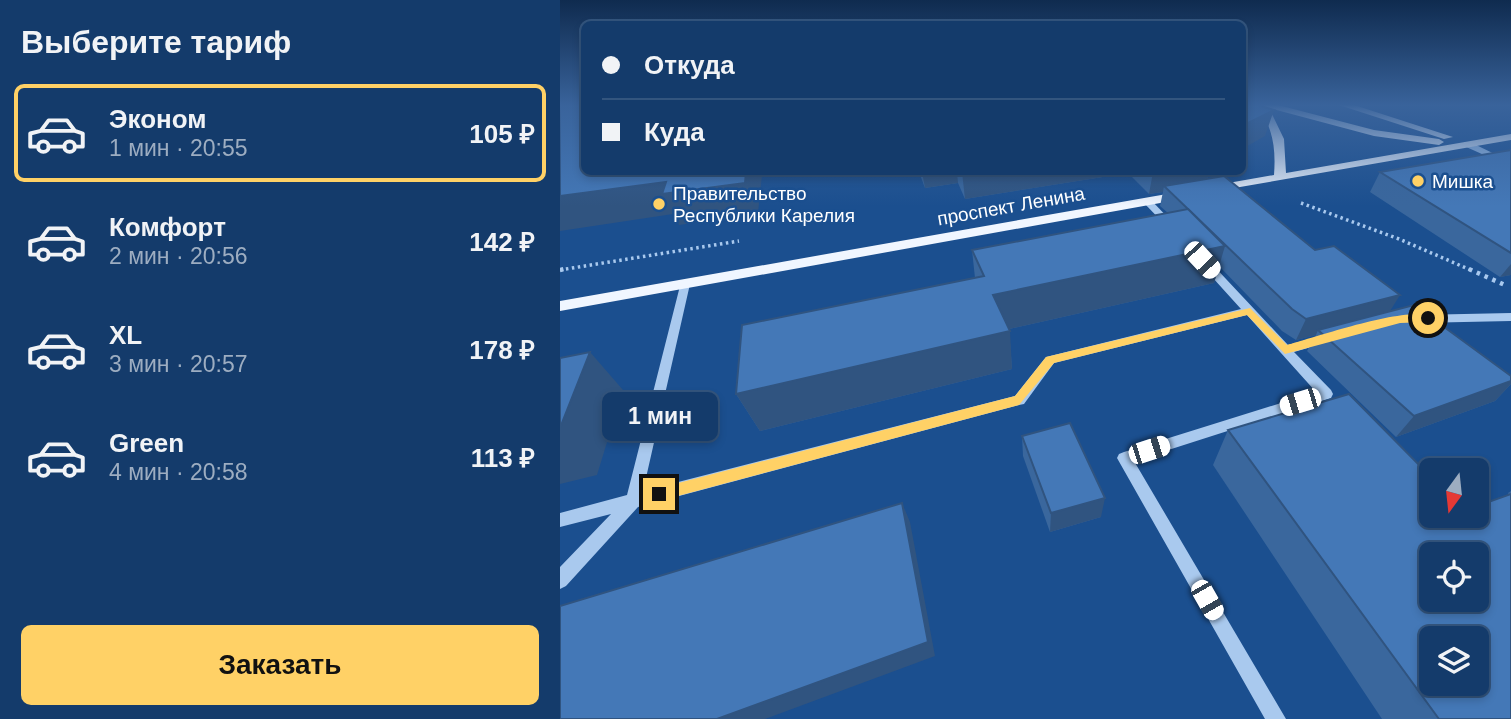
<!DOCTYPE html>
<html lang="ru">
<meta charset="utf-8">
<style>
:root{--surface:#143b6b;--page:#214673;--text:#f1f3f6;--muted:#9dadc1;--line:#33557e;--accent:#ffd166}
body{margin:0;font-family:Helvetica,sans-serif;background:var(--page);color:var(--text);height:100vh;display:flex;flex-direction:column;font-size:26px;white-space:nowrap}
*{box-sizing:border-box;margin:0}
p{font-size:23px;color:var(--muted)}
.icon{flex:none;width:38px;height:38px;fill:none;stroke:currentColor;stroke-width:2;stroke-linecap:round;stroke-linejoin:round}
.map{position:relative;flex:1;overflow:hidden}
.drawer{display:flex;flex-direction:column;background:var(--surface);width:560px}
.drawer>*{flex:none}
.banner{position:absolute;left:21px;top:21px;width:665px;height:154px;border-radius:10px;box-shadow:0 4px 10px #0003,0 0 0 2px var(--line);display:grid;align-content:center;height:154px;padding:0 21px;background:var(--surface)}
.needle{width:46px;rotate:195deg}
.tools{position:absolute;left:859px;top:458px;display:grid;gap:14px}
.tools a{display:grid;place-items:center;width:70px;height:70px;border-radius:10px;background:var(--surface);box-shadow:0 4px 10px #0003,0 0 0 2px var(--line);font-size:35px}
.end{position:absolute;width:32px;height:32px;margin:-16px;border:9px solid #ffd166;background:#111;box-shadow:0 0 0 4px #111}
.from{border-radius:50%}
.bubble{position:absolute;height:49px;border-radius:10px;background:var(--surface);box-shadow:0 4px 10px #0003,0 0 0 2px var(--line);font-size:23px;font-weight:800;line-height:49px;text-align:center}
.car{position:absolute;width:21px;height:42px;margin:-21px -10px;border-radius:9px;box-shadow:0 0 5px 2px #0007;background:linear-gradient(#fff 24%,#345 0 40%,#fff 0 76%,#345 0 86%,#fff 0)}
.banner b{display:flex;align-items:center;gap:24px;height:66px;font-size:26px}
.banner b+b{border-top:2px solid var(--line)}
.banner i{width:18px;height:18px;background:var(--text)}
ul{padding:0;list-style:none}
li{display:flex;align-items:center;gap:21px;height:98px;margin:0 14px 10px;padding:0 7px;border:4px solid transparent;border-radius:10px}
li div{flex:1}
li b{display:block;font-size:26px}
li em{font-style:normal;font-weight:800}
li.active{border-color:var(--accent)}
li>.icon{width:63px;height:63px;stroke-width:1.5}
h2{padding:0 21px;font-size:32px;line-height:84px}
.button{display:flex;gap:14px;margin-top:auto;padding:14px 21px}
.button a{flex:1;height:80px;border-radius:10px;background:var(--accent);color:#111;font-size:28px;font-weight:800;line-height:80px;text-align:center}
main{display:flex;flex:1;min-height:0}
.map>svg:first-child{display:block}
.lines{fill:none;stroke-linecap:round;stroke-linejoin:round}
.path-far1{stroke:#a9c9ee;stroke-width:3.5;stroke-dasharray:2.5 3.5;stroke-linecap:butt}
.path{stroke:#a9c9ee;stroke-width:4.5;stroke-dasharray:3.5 5;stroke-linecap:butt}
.minor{fill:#a9c9ee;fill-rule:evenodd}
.major{fill:#f0f6ff;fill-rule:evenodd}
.wall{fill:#3a679d}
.shaded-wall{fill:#305480}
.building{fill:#4478b7;stroke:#305480;stroke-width:2;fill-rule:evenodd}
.route{fill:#ffd166}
.poi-dot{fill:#ffd166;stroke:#1b4f8f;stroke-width:2.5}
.labels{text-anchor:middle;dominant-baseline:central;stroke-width:5;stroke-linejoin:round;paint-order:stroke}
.far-poi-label{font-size:19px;fill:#fff;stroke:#1b4f8f;text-anchor:start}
.far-street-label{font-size:19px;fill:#fff;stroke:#1b4f8f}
</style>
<main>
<section class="drawer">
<h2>Выберите тариф</h2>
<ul>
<li class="active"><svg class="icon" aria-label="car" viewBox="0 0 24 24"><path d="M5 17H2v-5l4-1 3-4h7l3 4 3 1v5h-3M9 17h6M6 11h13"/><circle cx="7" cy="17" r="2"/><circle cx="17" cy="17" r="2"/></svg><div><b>Эконом</b><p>1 мин · 20:55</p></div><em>105 ₽</em></li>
<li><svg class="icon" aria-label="car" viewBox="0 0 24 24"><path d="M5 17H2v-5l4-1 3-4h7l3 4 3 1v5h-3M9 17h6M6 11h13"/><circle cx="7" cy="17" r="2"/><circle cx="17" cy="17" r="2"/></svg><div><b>Комфорт</b><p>2 мин · 20:56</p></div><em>142 ₽</em></li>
<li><svg class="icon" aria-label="car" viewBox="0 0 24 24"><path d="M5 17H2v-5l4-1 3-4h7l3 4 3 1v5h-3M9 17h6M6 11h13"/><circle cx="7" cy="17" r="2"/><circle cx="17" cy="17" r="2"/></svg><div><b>XL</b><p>3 мин · 20:57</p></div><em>178 ₽</em></li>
<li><svg class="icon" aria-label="car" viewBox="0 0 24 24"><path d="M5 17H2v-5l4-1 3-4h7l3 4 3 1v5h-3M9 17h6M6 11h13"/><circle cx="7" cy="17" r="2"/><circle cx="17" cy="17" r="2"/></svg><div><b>Green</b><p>4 мин · 20:58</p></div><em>113 ₽</em></li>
</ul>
<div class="button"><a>Заказать</a></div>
</section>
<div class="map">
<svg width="951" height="719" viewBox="0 0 951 719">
<rect width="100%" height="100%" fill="#1b4f8f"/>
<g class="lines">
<g class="path-far1">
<path d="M 741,203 L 839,239 L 913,271"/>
<path d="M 0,270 L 179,241"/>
</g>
<g class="path">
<path d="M 909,269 L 947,286"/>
<path d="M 0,270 L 4,269"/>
</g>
<g class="minor">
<path d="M 904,142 L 910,142 L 951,162 L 951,167 L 904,146 Z"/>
<path d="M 584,199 L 590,199 L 614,224 L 614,228 L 608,228 L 584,203 Z"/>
<path d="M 647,262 L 651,263 L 728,345 L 768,334 L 774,338 L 772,341 L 734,352 L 771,390 L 773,394 L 771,398 L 574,461 L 726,719 L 705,719 L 557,458 L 559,454 L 564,452 L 756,392 L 687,315 L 494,363 L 464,404 L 459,405 L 78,507 L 6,586 L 0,589 L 0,567 L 51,514 L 0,527 L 0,513 L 67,495 L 121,282 L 129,282 L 130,284 L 83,491 L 455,396 L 486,357 L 681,309 L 643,267 L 643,263 Z"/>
<path d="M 951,313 L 951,321 L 857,323 L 851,319 L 857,315 Z"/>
</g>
<g class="major">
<path d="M 697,105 L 718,105 L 814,130 L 879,139 L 884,142 L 879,145 L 814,136 L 709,108 L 724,139 L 726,173 L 951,134 L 951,140 L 651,192 L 651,186 L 714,175 C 716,148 713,128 697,105 Z"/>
<path d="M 779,105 L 794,105 L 893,137 L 884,139 Z"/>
<path d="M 624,191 L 628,192 L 628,198 L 0,311 L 0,301 Z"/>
</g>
</g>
<g class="wall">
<path d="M 951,150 L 951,275 L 940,277 L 810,192 L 820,172 Z"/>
<path d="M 359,172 L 649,172 L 647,179 L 830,311 L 951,376 L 951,384 L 935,401 L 836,437 L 747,351 L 756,335 L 736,340 L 722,331 L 659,266 L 654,283 L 449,329 L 452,369 L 200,431 L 176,394 L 415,278 L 412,250 L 608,213 L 600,206 L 603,192 L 589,194 L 568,173 L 405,199 L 398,183 L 365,188 Z"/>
<path d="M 668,430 L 872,516 L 917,516 L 949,495 L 948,493 L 951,491 L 951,719 L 822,719 L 653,465 Z"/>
<path d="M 462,436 L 541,517 L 490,532 L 463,456 Z"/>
</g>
<g class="shaded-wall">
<path d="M 714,110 L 705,136 L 682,149 L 682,126 Z"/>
<path d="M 186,172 L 201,172 L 202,175 L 198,213 L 119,225 L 113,214 L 0,231 L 0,196 Z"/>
<path d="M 362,172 L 397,172 L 398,183 L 365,188 Z"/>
<path d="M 402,172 L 569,172 L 568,173 L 405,199 Z"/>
<path d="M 593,172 L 649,172 L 646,184 L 604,186 L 603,192 L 589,194 Z"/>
<path d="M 665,246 L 654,283 L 436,332 L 433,295 Z"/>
<path d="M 951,264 L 951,275 L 940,277 Z"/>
<path d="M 840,295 L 827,316 L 758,330 L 756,335 L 736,340 L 746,319 Z"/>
<path d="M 450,331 L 452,369 L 200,431 L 176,394 Z"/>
<path d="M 30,352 L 63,390 L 37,475 L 0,484 L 0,428 Z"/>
<path d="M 951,381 L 951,384 L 935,401 L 836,437 L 854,416 Z"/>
<path d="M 545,498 L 541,517 L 490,532 L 491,513 Z"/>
<path d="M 342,503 L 350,522 L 375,656 L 205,719 L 157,719 Z"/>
</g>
<g class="building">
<path d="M 0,105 L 24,105 L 24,172 L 186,172 L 185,183 L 102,194 L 106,182 L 0,196 Z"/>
<path d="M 682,105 L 698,105 L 714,110 L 682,126 Z"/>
<path d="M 951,150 L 951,253 L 820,172 Z"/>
<path d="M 664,176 L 755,250 L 774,246 L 840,295 L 746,319 L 732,309 L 604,186 Z"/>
<path d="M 628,209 L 665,246 L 433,295 L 450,331 L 176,394 L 182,325 L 424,276 L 412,250 Z"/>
<path d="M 854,305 L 951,376 L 951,381 L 854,416 L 758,330 Z"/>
<path d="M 30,352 L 0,428 L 0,358 Z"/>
<path d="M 789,394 L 872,478 L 872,516 L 917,516 L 917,506 L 951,494 L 951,719 L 879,719 L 668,430 ZM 872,555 L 917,555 L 917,600 L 872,600 ZM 872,639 L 917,639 L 917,684 L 872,684 Z"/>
<path d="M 510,423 L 545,498 L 491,513 L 462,436 Z"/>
<path d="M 342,503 L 368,642 L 157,719 L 0,719 L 0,606 Z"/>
</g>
<linearGradient id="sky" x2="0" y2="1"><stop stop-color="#0f2b4f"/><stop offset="0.51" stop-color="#39639b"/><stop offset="1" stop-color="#39639b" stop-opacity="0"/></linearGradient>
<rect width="951" height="206" fill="url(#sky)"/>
<path class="route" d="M 690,308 L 727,345 C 754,338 853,303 873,318 L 868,322 L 840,323 L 725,354 L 687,315 L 494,363 L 459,405 L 99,501 L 92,494 L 99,488 L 455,396 L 486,357 Z"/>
<g class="poi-dot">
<circle cx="858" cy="181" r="7"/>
<circle cx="99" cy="204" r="7"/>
</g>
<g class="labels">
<g class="far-poi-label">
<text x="872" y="181">Мишка</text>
<text x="113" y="193">Правительство<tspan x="113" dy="22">Республики Карелия</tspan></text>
</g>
<g class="far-street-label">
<text transform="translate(451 206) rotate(-10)">проспект Ленина</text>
</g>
</g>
</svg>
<div class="tools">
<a><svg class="needle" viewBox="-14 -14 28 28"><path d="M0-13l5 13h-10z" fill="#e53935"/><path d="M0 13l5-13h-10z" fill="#9dadc1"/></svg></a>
<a><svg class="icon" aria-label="locate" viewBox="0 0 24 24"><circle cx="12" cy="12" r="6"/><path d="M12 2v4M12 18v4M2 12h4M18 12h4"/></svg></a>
<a><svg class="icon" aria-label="layers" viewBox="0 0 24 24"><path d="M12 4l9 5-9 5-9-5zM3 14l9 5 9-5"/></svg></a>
</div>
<i class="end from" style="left:868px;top:318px"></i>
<i class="end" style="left:99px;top:494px"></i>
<div class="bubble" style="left:42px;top:392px;width:116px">1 мин</div>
<i class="car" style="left:642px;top:260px;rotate:137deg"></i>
<i class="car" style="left:740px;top:402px;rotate:253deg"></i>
<i class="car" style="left:589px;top:450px;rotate:72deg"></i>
<i class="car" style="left:647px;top:600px;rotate:150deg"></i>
<div class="banner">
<b><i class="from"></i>Откуда</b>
<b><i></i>Куда</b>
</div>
</div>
</main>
